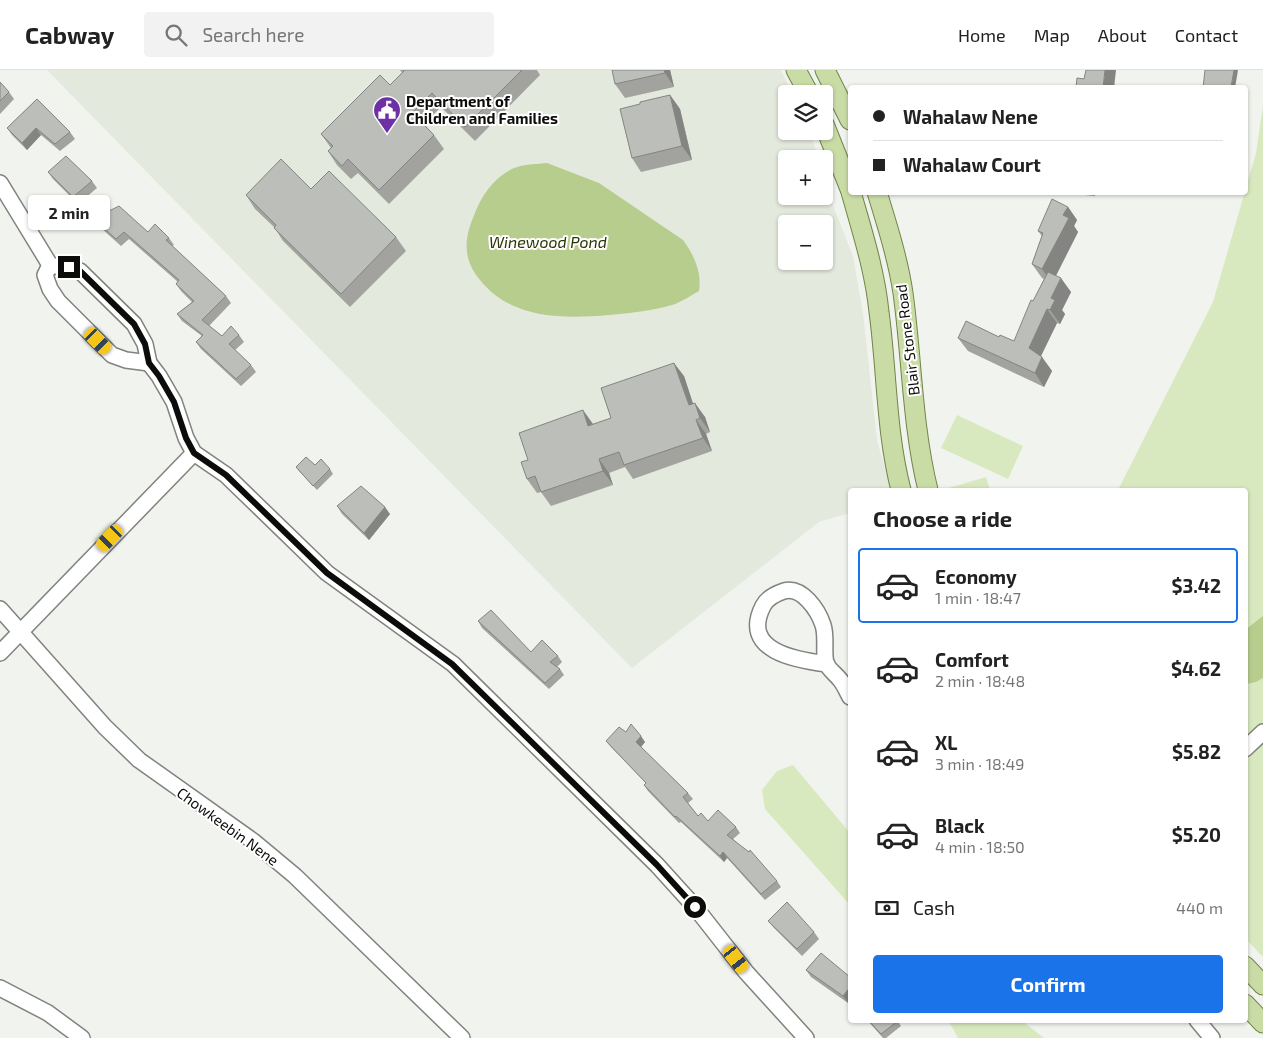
<!DOCTYPE html>
<meta charset="utf-8">
<style>
:root{--surface:#fff;--page:#f2f2f2;--text:#222;--muted:#767676;--line:#e0e0e0;--accent:#1a73e8}
body{margin:0;font-family:"Exo 2",sans-serif;background:var(--page);color:var(--text);height:100vh;display:flex;flex-direction:column;font-size:19px;white-space:nowrap}
*{box-sizing:border-box;margin:0}
p{font-size:16px;color:var(--muted)}
.icon{flex:none;width:28px;height:28px;fill:none;stroke:currentColor;stroke-width:2;stroke-linecap:round;stroke-linejoin:round}
.map{position:relative;flex:1;overflow:hidden}
.side{position:absolute;left:848px;top:418px;width:400px;height:535px;display:flex;flex-direction:column;background:var(--surface);border-radius:5px;box-shadow:0 1px 4px #0004}
.side>*{flex:none}
.top-card{position:absolute;left:848px;top:15px;width:400px;height:110px;border-radius:5px;box-shadow:0 1px 4px #0004;display:grid;align-content:center;height:110px;padding:0 25px;background:var(--surface)}
.controls{position:absolute;left:778px;top:15px;display:grid;gap:10px}
.controls a{display:grid;place-items:center;width:55px;height:55px;border-radius:5px;background:var(--surface);box-shadow:0 1px 4px #0004;font-size:25px}
.end{position:absolute;width:22px;height:22px;margin:-11px;border:6px solid #0c0c0b;background:#fff;box-shadow:0 0 0 2px #fff}
.from{border-radius:50%}
.bubble{position:absolute;height:35px;border-radius:5px;background:var(--surface);box-shadow:0 1px 4px #0004;font-size:16px;font-weight:700;line-height:35px;text-align:center}
.car{position:absolute;width:15px;height:30px;margin:-15px -8px;border-radius:6px;box-shadow:0 0 4px 1px #0007;background:linear-gradient(#f5c518 24%,#345 0 40%,#f5c518 0 76%,#345 0 86%,#f5c518 0)}
.top-card b{display:flex;align-items:center;gap:18px;height:48px;font-size:19px}
.top-card b+b{border-top:1px solid var(--line)}
.top-card i{width:12px;height:12px;background:var(--text)}
ul{padding:0;list-style:none}
li{display:flex;align-items:center;gap:15px;height:75px;margin:0 10px 8px;padding:0 15px;border:2px solid transparent;border-radius:5px}
li div{flex:1}
li b{display:block;font-size:19px}
li em{font-style:normal;font-weight:700}
li.active{border-color:var(--accent)}
li>.icon{width:45px;height:45px;stroke-width:1.5}
h2{padding:0 25px;font-size:22px;line-height:60px}
.pay{display:flex;align-items:center;gap:12px;height:55px;padding:0 25px;font-size:19px}
.pay p{margin-inline-start:auto}
.primary-button{display:flex;gap:10px;margin-top:auto;padding:10px 25px}
.primary-button a{flex:1;height:58px;border-radius:5px;background:var(--accent);color:#fff;font-size:20px;font-weight:700;line-height:58px;text-align:center}
header{display:flex;align-items:center;gap:30px;box-sizing:border-box;height:70px;padding:0 25px;background:var(--surface);border-bottom:1px solid var(--line)}
header strong{font-size:24px}
nav{display:flex;gap:28px;margin-inline-start:auto;font-size:18px}
.search{width:350px;height:45px;background:var(--page);display:flex;align-items:center;gap:12px;box-sizing:border-box;padding:0 18px;border-radius:5px;color:var(--muted);font-size:19px}
.map>svg:first-child{display:block}
.built{fill:#e4e9dd;fill-rule:evenodd}
.green{fill:#d9e9bf}
.water{fill:#b7cd8d}
.lines{fill:none;stroke-linecap:round;stroke-linejoin:round}
.minor-casing{stroke:#81837f;stroke-width:18}
.major-casing{stroke:#718449;stroke-width:21}
.minor{stroke:#fff;stroke-width:15}
.major{stroke:#cadca6;stroke-width:19}
.wall{fill:#a2a39f}
.shaded-wall{fill:#848582}
.building{fill:#bcbeb9;stroke:#848582}
.route{stroke:#0c0c0b;stroke-width:6}
.labels{text-anchor:middle;dominant-baseline:central;stroke-width:4;stroke-linejoin:round;paint-order:stroke}
.poi-label{font-size:15px;font-weight:bold;fill:#0c0c0b;stroke:#fff;text-anchor:start}
.street-label{font-size:15px;fill:#0c0c0b;stroke:#fff}
.water-label{font-size:16px;font-style:italic;fill:#293606;stroke:#fff}
</style>
<header>
<strong>Cabway</strong>
<div class="search"><svg class="icon" aria-label="search" viewBox="0 0 24 24"><circle cx="10" cy="10" r="6"/><path d="M15 15l6 6"/></svg>Search here</div>
<nav><a>Home</a><a>Map</a><a>About</a><a>Contact</a></nav>
</header>
<div class="map">
<svg width="1263" height="968" viewBox="0 0 1263 968">
<rect width="100%" height="100%" fill="#f1f3ee"/>
<path class="built" d="M 47,0 L 781,0 L 792,24 L 786,24 L 786,61 L 809,61 L 819,89 L 786,89 L 786,126 L 824,126 L 824,104 L 832,133 L 853,186 L 863,243 L 877,370 L 891,420 L 850,420 L 850,443 L 819,452 L 632,598 ZM 786,154 L 824,154 L 824,191 L 786,191 Z"/>
<g class="green">
<path d="M 1263,36 L 1263,887 L 1245,868 L 1245,420 L 1118,420 L 1213,232 L 1256,83 Z"/>
<path d="M 957,345 L 1023,376 L 1008,409 L 941,378 Z"/>
<path d="M 986,407 L 990,420 L 950,420 L 949,418 Z"/>
<path d="M 793,695 L 850,763 L 850,835 L 765,739 L 762,720 L 777,701 Z"/>
<path d="M 948,950 L 1021,950 L 1044,968 L 958,968 Z"/>
</g>
<g class="water">
<path d="M 547,93 L 599,113 L 683,170 C 694,185 702,202 699,221 C 691,225 682,232 672,235 C 652,241 630,243 609,245 C 562,249 511,249 480,210 C 462,188 464,168 475,143 C 482,124 497,104 517,97 C 526,94 538,94 547,93 Z"/>
<path d="M 1263,546 L 1263,608 L 1256,612 L 1247,614 L 1245,560 Z"/>
</g>
<g class="lines">
<g class="minor-casing">
<g id="minor">
<path d="M 0,113 L 50,195"/>
<path d="M 50,195 L 80,201 L 134,254 L 145,274 L 149,293 L 159,306 L 174,332 L 186,368 L 194,383 L 226,405 L 327,503 L 453,594 L 657,795 L 695,837 L 746,902 L 806,968"/>
<path d="M 50,195 L 45,205 L 50,219 L 58,231 L 112,285 L 126,290 L 149,293"/>
<path d="M 0,539 L 105,657 L 139,690 L 253,771 L 295,806 L 462,968"/>
<path d="M 0,583 L 194,383"/>
<path d="M 827,594 C 796,590 740,581 763,536 C 767,528 775,524 784,521 C 802,516 818,540 823,555 C 827,567 823,582 826,593 C 828,599 837,605 841,611 C 845,616 847,622 850,627"/>
<path d="M 1245,679 L 1263,662"/>
<path d="M 0,918 L 48,943 L 82,968"/>
<path d="M 1197,950 L 1212,968"/>
</g>
</g>
<g class="major-casing">
<g id="major">
<path d="M 796,0 L 809,24"/>
<path d="M 825,0 L 850,50"/>
<path d="M 824,54 L 850,119"/>
<path d="M 851,122 C 862,161 875,201 879,242 C 887,301 886,362 901,420"/>
<path d="M 877,122 C 887,155 898,189 903,223 C 912,288 912,355 928,420"/>
<path d="M 1245,896 L 1263,915"/>
<path d="M 1245,934 L 1263,953"/>
</g>
</g>
<use href="#minor" class="minor"/>
<use href="#major" class="major"/>
</g>
<g class="wall">
<path d="M 400,0 L 537,0 L 540,5 L 475,71 L 441,37 L 424,54 L 434,65 L 444,79 L 389,134 L 358,103 L 351,109 L 337,95 L 328,81 L 331,78 L 321,64 L 390,15 L 402,3 Z"/>
<path d="M 670,0 L 674,17 L 625,28 L 615,14 Z"/>
<path d="M 0,12 L 9,22 L 14,29 L 0,44 Z"/>
<path d="M 670,25 L 680,39 L 692,90 L 641,102 L 632,88 L 640,34 Z"/>
<path d="M 37,29 L 70,62 L 75,69 L 60,81 L 41,65 L 27,80 L 12,65 L 7,58 Z"/>
<path d="M 48,102 L 92,111 L 97,118 L 78,134 L 53,109 Z"/>
<path d="M 311,119 L 396,167 L 406,181 L 350,237 L 283,171 L 274,157 L 255,139 L 246,125 Z"/>
<path d="M 1074,122 L 1095,122 L 1095,126 L 1075,124 Z"/>
<path d="M 1068,137 L 1077,150 L 1074,156 L 1078,162 L 1056,206 L 1071,222 L 1062,240 L 1065,244 L 1060,254 L 1057,253 L 1041,286 L 1052,301 L 1044,317 L 968,281 L 958,268 L 999,267 L 1014,271 L 1044,209 L 1042,208 L 1032,194 L 1042,166 L 1038,161 Z"/>
<path d="M 109,141 L 148,162 L 169,168 L 174,175 L 172,176 L 226,226 L 231,233 L 209,256 L 222,266 L 239,265 L 244,272 L 235,280 L 251,295 L 256,302 L 241,316 L 201,279 L 196,272 L 202,266 L 182,251 L 177,244 L 192,232 L 181,221 L 176,214 L 178,212 L 129,169 L 121,176 L 91,149 L 86,142 Z"/>
<path d="M 684,306 L 693,334 L 705,347 L 710,362 L 706,364 L 712,381 L 633,409 L 625,397 L 609,403 L 613,415 L 551,436 L 541,422 L 537,423 L 527,409 L 528,390 L 593,354 L 611,348 Z"/>
<path d="M 315,395 L 330,399 L 333,404 L 317,420 L 299,401 L 296,397 Z"/>
<path d="M 337,436 L 390,444 L 369,470 L 342,444 Z"/>
<path d="M 478,551 L 531,582 L 558,586 L 562,592 L 557,597 L 560,599 L 564,605 L 549,619 L 482,558 Z"/>
<path d="M 626,662 L 645,672 L 641,677 L 688,723 L 693,729 L 688,733 L 698,746 L 708,751 L 736,757 L 740,763 L 733,769 L 777,811 L 781,817 L 765,830 L 727,788 L 724,792 L 681,752 L 679,753 L 648,721 L 644,715 L 646,713 L 611,677 L 606,671 Z"/>
<path d="M 768,851 L 814,862 L 819,869 L 802,886 L 774,858 Z"/>
<path d="M 821,883 L 848,933 L 811,907 L 806,900 Z"/>
<path d="M 867,950 L 897,950 L 901,956 L 886,968 L 883,968 Z"/>
</g>
<g class="shaded-wall">
<path d="M 664,0 L 670,0 L 674,17 L 665,3 Z"/>
<path d="M 1105,0 L 1116,0 L 1114,18 L 1103,18 Z"/>
<path d="M 1234,0 L 1238,0 L 1235,18 L 1231,18 Z"/>
<path d="M 670,25 L 680,39 L 692,90 L 682,76 Z"/>
<path d="M 36,58 L 41,65 L 27,80 L 22,73 Z"/>
<path d="M 1068,137 L 1077,150 L 1074,156 L 1078,162 L 1052,213 L 1042,199 L 1063,145 Z"/>
<path d="M 1061,208 L 1071,222 L 1062,240 L 1065,244 L 1060,254 L 1050,240 L 1051,228 Z"/>
<path d="M 1047,239 L 1057,253 L 1038,292 L 1029,278 Z"/>
<path d="M 1042,287 L 1052,301 L 1044,317 L 1035,303 Z"/>
<path d="M 674,293 L 684,306 L 698,349 L 689,335 Z"/>
<path d="M 695,333 L 705,347 L 710,362 L 700,348 Z"/>
<path d="M 583,340 L 593,354 L 588,356 Z"/>
<path d="M 696,350 L 706,364 L 712,381 L 703,368 Z"/>
<path d="M 599,389 L 609,403 L 613,415 L 603,401 Z"/>
<path d="M 385,437 L 390,444 L 369,470 L 364,463 Z"/>
<path d="M 641,666 L 645,672 L 640,678 L 636,672 Z"/>
<path d="M 723,782 L 727,788 L 724,792 L 720,786 Z"/>
<path d="M 850,917 L 850,930 L 848,933 L 843,926 Z"/>
</g>
<g class="building">
<path d="M 404,0 L 522,0 L 465,57 L 432,23 L 412,43 L 434,65 L 379,120 L 348,89 L 342,96 L 328,81 L 333,76 L 321,64 L 380,5 L 390,15 L 404,1 Z"/>
<path d="M 612,0 L 664,0 L 665,3 L 615,14 Z"/>
<path d="M 1086,0 L 1105,0 L 1103,18 L 1076,18 L 1077,8 L 1084,9 Z"/>
<path d="M 1205,0 L 1234,0 L 1231,17 L 1203,18 Z"/>
<path d="M 0,12 L 9,22 L 0,31 Z"/>
<path d="M 670,25 L 682,76 L 632,88 L 620,39 L 640,34 L 640,32 Z"/>
<path d="M 37,29 L 70,62 L 55,74 L 36,58 L 22,73 L 7,58 Z"/>
<path d="M 66,86 L 92,111 L 73,127 L 48,102 Z"/>
<path d="M 281,89 L 311,119 L 329,101 L 396,167 L 341,224 L 274,158 L 276,155 L 246,125 Z"/>
<path d="M 1052,129 L 1068,137 L 1063,145 L 1069,148 L 1042,199 L 1032,194 L 1043,163 L 1038,161 Z"/>
<path d="M 99,132 L 109,141 L 119,136 L 148,162 L 155,154 L 169,168 L 166,170 L 226,226 L 202,250 L 222,266 L 231,256 L 239,265 L 229,274 L 251,295 L 236,309 L 196,272 L 203,265 L 177,244 L 194,231 L 176,214 L 179,210 L 124,162 L 116,169 L 86,142 Z"/>
<path d="M 1048,202 L 1061,208 L 1051,228 L 1055,230 L 1050,240 L 1047,239 L 1029,278 L 1042,287 L 1035,303 L 958,268 L 966,251 L 999,267 L 1000,265 L 1014,271 L 1031,230 L 1033,231 Z"/>
<path d="M 674,293 L 689,335 L 695,333 L 700,348 L 696,350 L 703,368 L 624,395 L 619,382 L 599,389 L 603,401 L 541,422 L 535,406 L 527,409 L 521,392 L 528,390 L 519,363 L 583,340 L 588,356 L 611,348 L 601,318 Z"/>
<path d="M 306,387 L 315,395 L 321,389 L 330,399 L 313,416 L 296,397 Z"/>
<path d="M 361,416 L 385,437 L 364,463 L 337,436 Z"/>
<path d="M 491,540 L 531,582 L 542,570 L 558,586 L 550,592 L 560,599 L 545,613 L 478,551 Z"/>
<path d="M 631,654 L 641,666 L 636,672 L 688,723 L 683,727 L 698,746 L 701,743 L 708,751 L 718,740 L 736,757 L 727,765 L 749,782 L 750,780 L 777,811 L 761,824 L 723,782 L 720,786 L 676,746 L 675,747 L 644,715 L 646,713 L 606,671 L 619,657 L 626,662 Z"/>
<path d="M 787,832 L 814,862 L 797,879 L 768,851 Z"/>
<path d="M 821,883 L 850,907 L 850,917 L 843,926 L 806,900 Z"/>
<path d="M 868,950 L 897,950 L 898,951 L 881,964 Z"/>
</g>
<g class="lines">
<path class="route" d="M 69,197 L 80,201 L 134,254 L 145,274 L 149,293 L 159,306 L 174,332 L 186,368 L 194,383 L 226,405 L 327,503 L 452,594 L 657,795 L 695,837"/>
</g>
<defs>
<g id="civic-pin" transform="scale(1.4375)"><path d="M0 17L-7.5 6A9.5 9.5 0 1 1 7.5 6Z" fill="#6d30a5" stroke="#fff"/><path d="M-.6-6.5H3V-4.5H.6V-3L4-1V1h2V6H-6V1h2V-1L-.6-3ZM-1.2 2.5V6h2.4V2.5Z" fill="#fff"/></g>
</defs>
<g fill-rule="evenodd">
<use href="#civic-pin" x="387" y="40"/>
</g>
<g class="labels">
<g class="poi-label">
<text x="406" y="31">Department of<tspan x="406" dy="17">Children and Families</tspan></text>
</g>
<g class="street-label">
<text transform="translate(907 270) rotate(-97)">Blair Stone Road</text>
<text transform="translate(228 756) rotate(36)">Chowkeebin Nene</text>
</g>
<g class="water-label">
<text x="548" y="171">Winewood Pond</text>
</g>
</g>
</svg>
<div class="controls">
<a><svg class="icon" aria-label="layers" viewBox="0 0 24 24"><path d="M12 4l9 5-9 5-9-5zM3 14l9 5 9-5"/></svg></a>
<a>+</a>
<a>−</a>
</div>
<i class="end from" style="left:695px;top:837px"></i>
<i class="end" style="left:69px;top:197px"></i>
<div class="bubble" style="left:28px;top:125px;width:82px">2 min</div>
<i class="car" style="left:98px;top:271px;rotate:135deg"></i>
<i class="car" style="left:110px;top:468px;rotate:224deg"></i>
<i class="car" style="left:736px;top:889px;rotate:142deg"></i>
<div class="top-card">
<b><i class="from"></i>Wahalaw Nene</b>
<b><i></i>Wahalaw Court</b>
</div>
<section class="side">
<h2>Choose a ride</h2>
<ul>
<li class="active"><svg class="icon" aria-label="car" viewBox="0 0 24 24"><path d="M5 17H2v-5l4-1 3-4h7l3 4 3 1v5h-3M9 17h6M6 11h13"/><circle cx="7" cy="17" r="2"/><circle cx="17" cy="17" r="2"/></svg><div><b>Economy</b><p>1 min · 18:47</p></div><em>$3.42</em></li>
<li><svg class="icon" aria-label="car" viewBox="0 0 24 24"><path d="M5 17H2v-5l4-1 3-4h7l3 4 3 1v5h-3M9 17h6M6 11h13"/><circle cx="7" cy="17" r="2"/><circle cx="17" cy="17" r="2"/></svg><div><b>Comfort</b><p>2 min · 18:48</p></div><em>$4.62</em></li>
<li><svg class="icon" aria-label="car" viewBox="0 0 24 24"><path d="M5 17H2v-5l4-1 3-4h7l3 4 3 1v5h-3M9 17h6M6 11h13"/><circle cx="7" cy="17" r="2"/><circle cx="17" cy="17" r="2"/></svg><div><b>XL</b><p>3 min · 18:49</p></div><em>$5.82</em></li>
<li><svg class="icon" aria-label="car" viewBox="0 0 24 24"><path d="M5 17H2v-5l4-1 3-4h7l3 4 3 1v5h-3M9 17h6M6 11h13"/><circle cx="7" cy="17" r="2"/><circle cx="17" cy="17" r="2"/></svg><div><b>Black</b><p>4 min · 18:50</p></div><em>$5.20</em></li>
</ul>
<div class="pay"><svg class="icon" aria-label="cash" viewBox="0 0 24 24"><path d="M3 7h18v10H3z"/><circle cx="12" cy="12" r="2"/></svg>Cash<p>440 m</p></div>
<div class="primary-button"><a>Confirm</a></div>
</section>
</div>
